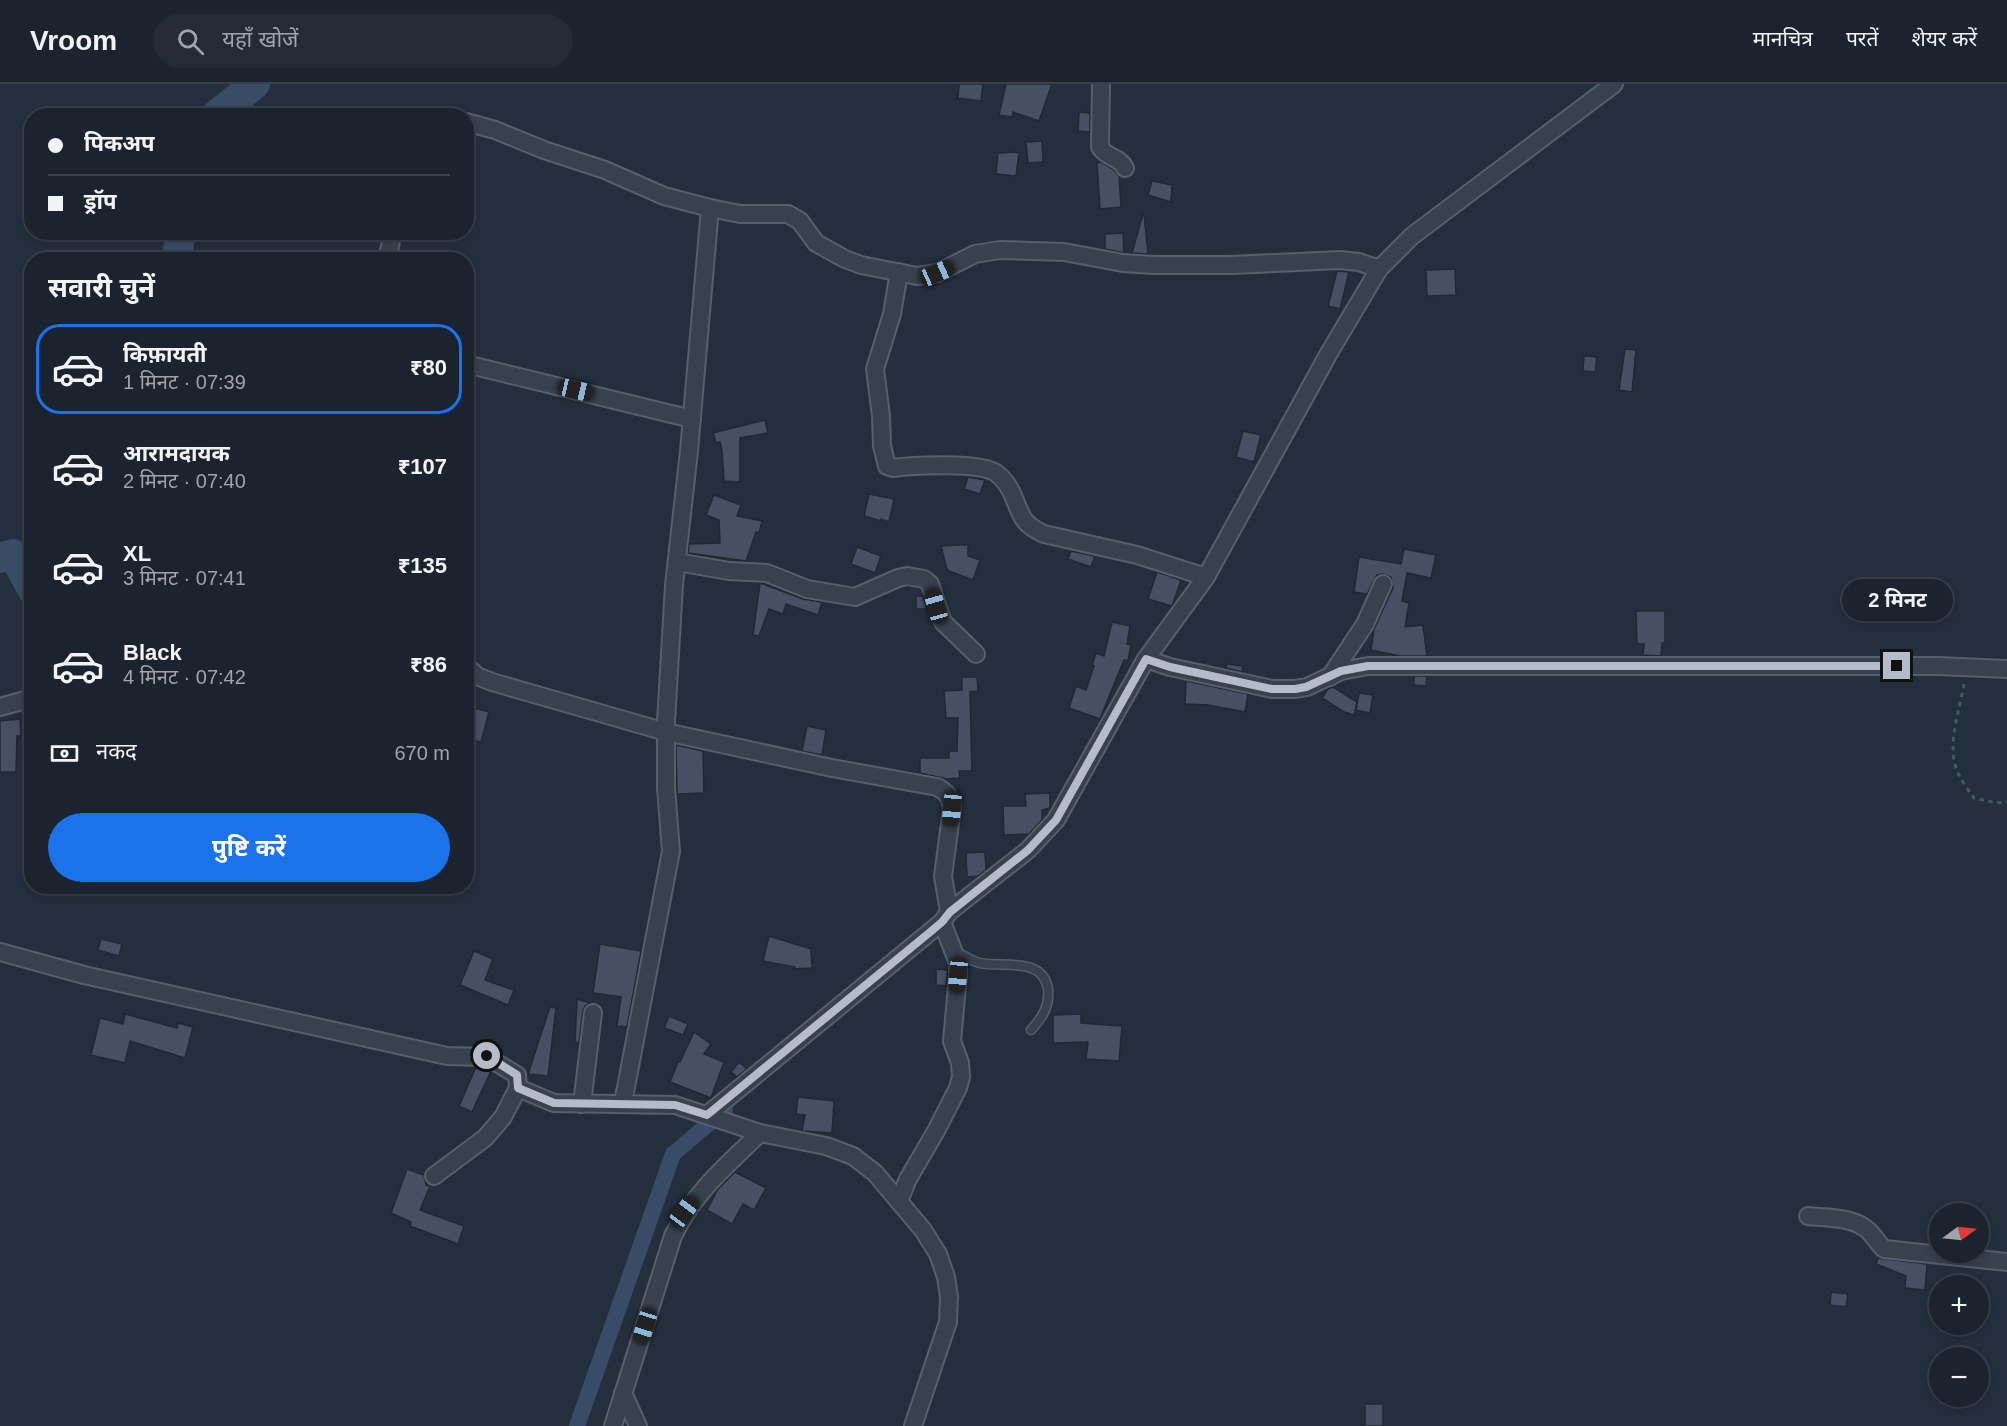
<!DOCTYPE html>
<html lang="hi">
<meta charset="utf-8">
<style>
:root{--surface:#1b232e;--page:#242b36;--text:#f1f3f6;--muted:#a0a4aa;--line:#39404a;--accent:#1a73e8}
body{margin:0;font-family:Helvetica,"Noto Sans Devanagari",sans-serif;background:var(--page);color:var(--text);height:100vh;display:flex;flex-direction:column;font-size:22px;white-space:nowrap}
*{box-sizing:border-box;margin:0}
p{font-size:20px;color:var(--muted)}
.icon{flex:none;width:33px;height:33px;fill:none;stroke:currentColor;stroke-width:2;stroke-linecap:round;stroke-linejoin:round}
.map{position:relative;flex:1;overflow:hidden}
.sheet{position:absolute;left:24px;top:168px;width:450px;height:642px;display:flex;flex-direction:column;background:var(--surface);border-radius:24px;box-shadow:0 3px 9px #0003,0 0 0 2px var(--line)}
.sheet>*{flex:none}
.hud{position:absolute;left:24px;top:24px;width:450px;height:132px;border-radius:24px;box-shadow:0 3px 9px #0003,0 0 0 2px var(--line);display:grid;align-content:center;height:132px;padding:0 24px;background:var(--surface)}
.needle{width:39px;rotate:75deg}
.controls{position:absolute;left:1929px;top:1119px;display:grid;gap:12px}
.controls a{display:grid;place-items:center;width:60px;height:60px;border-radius:50%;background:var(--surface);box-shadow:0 3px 9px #0003,0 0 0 2px var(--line);font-size:30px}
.end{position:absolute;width:27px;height:27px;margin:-14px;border:8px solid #b4bcc9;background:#111;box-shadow:0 0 0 3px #111}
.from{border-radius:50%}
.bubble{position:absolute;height:42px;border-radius:21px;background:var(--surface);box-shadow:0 3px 9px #0003,0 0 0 2px var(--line);font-size:20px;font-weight:700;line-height:42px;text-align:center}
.car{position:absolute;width:18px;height:36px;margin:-18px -9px;border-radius:8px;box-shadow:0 0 4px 2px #0007;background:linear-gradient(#222 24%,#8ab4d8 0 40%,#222 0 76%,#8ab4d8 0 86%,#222 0)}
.hud b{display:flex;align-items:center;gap:21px;height:57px;font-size:22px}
.hud b+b{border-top:2px solid var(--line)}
.hud i{width:15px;height:15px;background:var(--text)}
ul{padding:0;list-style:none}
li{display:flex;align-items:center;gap:18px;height:90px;margin:0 12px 9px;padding:0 12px;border:3px solid transparent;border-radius:24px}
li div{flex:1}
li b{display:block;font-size:22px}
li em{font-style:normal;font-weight:700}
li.selected{border-color:var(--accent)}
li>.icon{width:54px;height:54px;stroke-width:1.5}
h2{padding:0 24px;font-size:27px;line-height:72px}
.pay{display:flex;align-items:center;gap:15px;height:66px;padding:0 24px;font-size:22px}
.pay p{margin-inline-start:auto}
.button{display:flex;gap:12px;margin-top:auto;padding:12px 24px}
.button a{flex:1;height:69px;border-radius:36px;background:var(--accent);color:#fff;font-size:24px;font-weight:700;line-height:69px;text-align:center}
header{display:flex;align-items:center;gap:36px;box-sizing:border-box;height:84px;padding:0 30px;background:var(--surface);border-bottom:2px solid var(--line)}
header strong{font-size:28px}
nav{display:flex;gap:33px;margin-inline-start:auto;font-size:21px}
.search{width:420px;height:54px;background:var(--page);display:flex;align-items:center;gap:15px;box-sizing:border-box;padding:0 21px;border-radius:33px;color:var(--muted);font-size:22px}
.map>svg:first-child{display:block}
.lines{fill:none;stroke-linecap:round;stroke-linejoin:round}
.canal{stroke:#394c67;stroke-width:16}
.river{stroke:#394c67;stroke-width:30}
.building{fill:#455162;stroke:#1f2835;stroke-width:1.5}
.lane-casing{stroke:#565f6c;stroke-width:11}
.street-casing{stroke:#565f6c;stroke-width:20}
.path{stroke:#44595c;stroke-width:3;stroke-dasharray:4.5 4.5;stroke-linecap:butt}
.lane{stroke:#38414e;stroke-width:8}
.street{stroke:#38414e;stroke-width:16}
.route{stroke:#b4bcc9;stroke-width:8}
</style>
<header>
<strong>Vroom</strong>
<div class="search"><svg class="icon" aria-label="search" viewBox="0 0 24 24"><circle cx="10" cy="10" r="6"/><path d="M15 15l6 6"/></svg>यहाँ खोजें</div>
<nav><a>मानचित्र</a><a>परतें</a><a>शेयर करें</a></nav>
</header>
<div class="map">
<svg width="2007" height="1342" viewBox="0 0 2007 1342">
<rect width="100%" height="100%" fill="#242f3e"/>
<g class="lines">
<path class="canal" d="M 577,1342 L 673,1070 L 725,1026"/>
<g class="river">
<path d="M 215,32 L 255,0"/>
<path d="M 177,176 L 180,148"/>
<path d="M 0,474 L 13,470 L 32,505"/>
</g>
</g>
<g class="building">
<path d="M 959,0 L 983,0 L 981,17 L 958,14 Z"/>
<path d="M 1006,0 L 1052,0 L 1039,37 L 1013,28 L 1012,33 L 999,31 Z"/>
<path d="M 1079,28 L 1090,29 L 1090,48 L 1078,47 Z"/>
<path d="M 1042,57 L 1043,78 L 1028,79 L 1026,58 Z"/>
<path d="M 1019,68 L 1016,92 L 996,90 L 998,69 Z"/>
<path d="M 1101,78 L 1113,85 L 1119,92 L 1121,123 L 1100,125 L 1097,79 Z"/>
<path d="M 1152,97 L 1172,101 L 1171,118 L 1148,111 Z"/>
<path d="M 1143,130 L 1144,130 L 1148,170 L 1132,169 Z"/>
<path d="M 1123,149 L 1124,169 L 1105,165 L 1105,150 Z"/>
<path d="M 1455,185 L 1456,211 L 1427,212 L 1426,186 Z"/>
<path d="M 1337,187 L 1349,188 L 1340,225 L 1328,222 Z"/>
<path d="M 1625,265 L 1636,266 L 1632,308 L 1619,306 Z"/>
<path d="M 1584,272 L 1597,273 L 1595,288 L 1583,287 Z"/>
<path d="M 765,336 L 768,349 L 740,354 L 740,398 L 724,397 L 722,367 L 720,358 L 716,359 L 713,349 Z"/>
<path d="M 1243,347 L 1261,351 L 1254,378 L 1236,373 Z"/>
<path d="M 968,393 L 985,396 L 980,410 L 964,405 Z"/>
<path d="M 869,410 L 894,415 L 889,438 L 881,435 L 881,437 L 864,432 Z"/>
<path d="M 714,411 L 741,421 L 737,432 L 762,437 L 759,449 L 756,448 L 746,477 L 688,469 L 689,460 L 720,459 L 719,436 L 706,431 Z"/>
<path d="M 956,461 L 968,461 L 968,472 L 980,476 L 973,496 L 947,486 L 941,462 Z"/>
<path d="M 857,463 L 881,472 L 875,489 L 851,480 Z"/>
<path d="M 1404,465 L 1436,471 L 1431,494 L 1407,489 L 1402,517 L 1409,519 L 1405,543 L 1423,541 L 1427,572 L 1400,572 L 1371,566 L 1374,545 L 1393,504 L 1391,493 L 1383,490 L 1377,491 L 1367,510 L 1354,508 L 1359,473 L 1401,480 Z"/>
<path d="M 1071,467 L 1095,472 L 1091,483 L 1068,475 Z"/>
<path d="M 1157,488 L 1181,496 L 1172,522 L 1148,515 Z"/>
<path d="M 760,499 L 803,515 L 822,518 L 818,531 L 786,520 L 783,530 L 769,525 L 759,552 L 753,551 Z"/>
<path d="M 916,512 L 923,512 L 927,525 L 916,525 Z"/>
<path d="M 1636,527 L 1665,527 L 1665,559 L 1662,559 L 1661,572 L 1643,571 L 1644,560 L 1637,560 Z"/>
<path d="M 1112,538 L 1130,542 L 1127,560 L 1131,561 L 1128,577 L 1124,576 L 1100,635 L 1069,624 L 1076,602 L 1086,606 L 1094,582 L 1092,581 L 1096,569 L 1104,572 Z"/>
<path d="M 1227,580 L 1243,582 L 1242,588 L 1226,584 Z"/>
<path d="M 1414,592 L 1427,592 L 1426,602 L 1414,601 Z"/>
<path d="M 962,593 L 977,593 L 978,607 L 970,608 L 972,687 L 959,687 L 960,694 L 947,695 L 920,689 L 920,674 L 949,674 L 949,667 L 957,667 L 958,634 L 946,634 L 944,607 L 962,606 Z"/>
<path d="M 1186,597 L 1248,610 L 1245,628 L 1208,621 L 1185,620 Z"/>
<path d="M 1333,603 L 1357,618 L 1354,631 L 1344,628 L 1322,614 L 1328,605 Z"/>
<path d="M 1359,609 L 1373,611 L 1370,629 L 1356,626 Z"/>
<path d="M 470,623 L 489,628 L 481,658 L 466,654 Z"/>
<path d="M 20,635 L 21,652 L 17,652 L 16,688 L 0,688 L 0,637 Z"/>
<path d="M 807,642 L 826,646 L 822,671 L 802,667 Z"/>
<path d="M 676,661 L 703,667 L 704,709 L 677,710 Z"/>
<path d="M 1050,709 L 1050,724 L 1042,726 L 1042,736 L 1029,750 L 1004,751 L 1003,722 L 1026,722 L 1025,710 Z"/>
<path d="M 985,768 L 986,786 L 978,792 L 967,793 L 966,769 Z"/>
<path d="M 769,852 L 811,865 L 812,884 L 794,885 L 795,883 L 763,877 Z"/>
<path d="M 101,855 L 122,860 L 119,872 L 98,866 Z"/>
<path d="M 600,860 L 641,867 L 627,943 L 617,942 L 621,913 L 593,909 Z"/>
<path d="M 474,867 L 493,875 L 485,896 L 514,906 L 508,921 L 460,901 Z"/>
<path d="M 936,885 L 948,886 L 946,902 L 936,901 Z"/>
<path d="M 577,915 L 590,919 L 585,922 L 583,927 L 579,959 L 575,958 Z"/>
<path d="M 550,923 L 556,924 L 548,992 L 528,990 Z"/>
<path d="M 125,930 L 177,944 L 178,939 L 193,943 L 185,974 L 130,957 L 125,979 L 91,971 L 100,934 L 123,940 Z"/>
<path d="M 1081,930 L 1081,939 L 1122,942 L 1119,977 L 1086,975 L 1088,958 L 1053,959 L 1053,931 Z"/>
<path d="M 669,932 L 688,940 L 683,951 L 664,944 Z"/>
<path d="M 694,948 L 711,960 L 704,970 L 724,978 L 711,1014 L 670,998 L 678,978 L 680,978 Z"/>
<path d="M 739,978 L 747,985 L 737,993 L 731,988 Z"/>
<path d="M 476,983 L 484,983 L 491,987 L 472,1028 L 459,1022 Z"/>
<path d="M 798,1013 L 834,1017 L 832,1049 L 802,1047 L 805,1031 L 796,1030 Z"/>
<path d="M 407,1085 L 424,1091 L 426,1101 L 430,1102 L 420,1126 L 464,1142 L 458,1160 L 410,1142 L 411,1138 L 391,1129 Z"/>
<path d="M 735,1088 L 766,1104 L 754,1126 L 743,1120 L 732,1140 L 707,1126 L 718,1105 Z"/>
<path d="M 1878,1174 L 1927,1180 L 1925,1206 L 1905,1204 L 1906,1192 L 1876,1180 Z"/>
<path d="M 1831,1208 L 1848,1210 L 1846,1223 L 1830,1221 Z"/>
<rect x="1365" y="1320" width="18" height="22"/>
</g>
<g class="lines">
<g class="lane-casing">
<path id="lane" d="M 955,867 C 963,871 971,877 980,879 C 1002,884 1043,872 1048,905 C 1050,922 1042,934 1031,946"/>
</g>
<g class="street-casing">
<g id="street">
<path d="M 1101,0 L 1100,63 C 1106,74 1119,72 1125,84"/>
<path d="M 466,38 L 495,46 L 544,66 L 605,86 L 664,112 L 710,124 L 740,130 L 788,130 L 800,137 L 816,159 L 845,175 L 861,181 L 917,192 L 937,189 L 975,170 L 1000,166 L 1064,168 L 1123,179 L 1154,181 L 1231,181 L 1340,176 L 1359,178 L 1379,185"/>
<path d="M 387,176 L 393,148"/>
<path d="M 899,188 L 892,230 L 875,285 L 881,332 L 882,362 L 887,382 L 893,384 C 913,381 981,378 996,389 C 1002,393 1007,400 1011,407 C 1021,428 1019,439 1044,450 L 1137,471 L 1206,493"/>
<path d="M 466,280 L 692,335"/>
<path d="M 677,478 L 729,487 L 767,489 L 807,505 L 855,513 L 898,494 L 907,492 L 924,495 L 930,500 L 943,538 L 976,570"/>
<path d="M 1146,575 L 1170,583 L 1272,605 L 1295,605 L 1307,603 L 1341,587 L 1368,582 L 1938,582 L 2007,585"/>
<path d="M 466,582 L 477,592 L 492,598 L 666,648 L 832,684 L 937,703 C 947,708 950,713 952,724 L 943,792 L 949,828"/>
<path d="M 1330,593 L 1365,540 L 1383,500"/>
<path d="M 0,623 L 32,614"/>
<path d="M 0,868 L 84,891 L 447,972 L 487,973 L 517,991 L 518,1004 L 554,1019 L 675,1021 L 760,1049 L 826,1062 L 853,1072 L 875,1089 L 923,1146 L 938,1170 L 946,1193 L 949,1213 L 948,1238 L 913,1342"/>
<path d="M 623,1019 L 671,767 L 666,704 L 666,638 L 674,501 L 689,367 L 710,124"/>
<path d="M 582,1020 L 593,929"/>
<path d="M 707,1031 L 942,838 L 949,828 L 1028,766 L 1056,736 L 1146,575 L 1206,493 L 1329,269 L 1379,185 L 1412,152 L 1614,0"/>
<path d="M 434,1092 L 485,1054 L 503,1033 L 518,1004"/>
<path d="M 899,1117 L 908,1095 L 936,1047 L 958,1004 L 961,993 L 960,979 L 952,957 L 958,891 L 958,879 L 942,838"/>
<path d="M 1808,1132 C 1826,1134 1850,1133 1865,1144 C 1873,1149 1877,1159 1884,1165 L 2007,1178"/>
<path d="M 623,1309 L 638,1342"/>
<path d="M 613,1342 L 673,1152 C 695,1107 726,1082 760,1049"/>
</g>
</g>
<path class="path" d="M 1964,600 C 1960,624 1950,651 1954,676 C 1956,690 1966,703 1974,714 L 1997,719 L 2007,718"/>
<use href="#lane" class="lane"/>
<use href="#street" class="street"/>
</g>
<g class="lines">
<path class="route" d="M 487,972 L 517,991 L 518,1004 L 554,1019 L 675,1021 L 707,1031 L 929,849 L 942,838 L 950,828 L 1028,766 L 1056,736 L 1146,575 L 1170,583 L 1272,605 L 1295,605 L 1306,603 L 1341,587 L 1368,582 L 1897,582"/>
</g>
</svg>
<div class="controls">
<a><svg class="needle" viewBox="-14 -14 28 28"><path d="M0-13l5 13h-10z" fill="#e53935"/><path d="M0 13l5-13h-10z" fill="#a0a4aa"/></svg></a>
<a>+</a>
<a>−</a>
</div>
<i class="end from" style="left:487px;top:972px"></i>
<i class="end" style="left:1897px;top:582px"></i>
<div class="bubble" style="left:1842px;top:495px;width:111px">2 मिनट</div>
<i class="car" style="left:937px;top:189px;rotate:66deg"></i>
<i class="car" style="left:576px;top:306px;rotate:103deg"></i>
<i class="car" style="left:936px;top:522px;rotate:344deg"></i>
<i class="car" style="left:952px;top:724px;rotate:185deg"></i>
<i class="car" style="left:958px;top:891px;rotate:185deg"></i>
<i class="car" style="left:684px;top:1128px;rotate:37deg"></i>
<i class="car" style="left:645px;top:1242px;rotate:197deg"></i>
<div class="hud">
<b><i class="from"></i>पिकअप</b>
<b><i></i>ड्रॉप</b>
</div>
<section class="sheet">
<h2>सवारी चुनें</h2>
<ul>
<li class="selected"><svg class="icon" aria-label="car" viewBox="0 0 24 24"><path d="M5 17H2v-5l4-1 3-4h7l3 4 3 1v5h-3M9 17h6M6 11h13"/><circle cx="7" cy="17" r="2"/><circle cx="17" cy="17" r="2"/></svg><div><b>किफ़ायती</b><p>1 मिनट · 07:39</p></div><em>₹80</em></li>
<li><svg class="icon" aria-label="car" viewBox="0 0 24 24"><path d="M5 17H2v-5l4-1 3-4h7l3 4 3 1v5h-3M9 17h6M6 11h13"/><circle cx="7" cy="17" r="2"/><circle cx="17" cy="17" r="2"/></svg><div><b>आरामदायक</b><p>2 मिनट · 07:40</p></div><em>₹107</em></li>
<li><svg class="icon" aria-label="car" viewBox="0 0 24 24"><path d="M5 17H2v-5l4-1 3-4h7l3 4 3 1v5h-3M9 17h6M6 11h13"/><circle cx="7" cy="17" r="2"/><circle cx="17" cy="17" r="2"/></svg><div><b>XL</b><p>3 मिनट · 07:41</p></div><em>₹135</em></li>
<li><svg class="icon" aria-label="car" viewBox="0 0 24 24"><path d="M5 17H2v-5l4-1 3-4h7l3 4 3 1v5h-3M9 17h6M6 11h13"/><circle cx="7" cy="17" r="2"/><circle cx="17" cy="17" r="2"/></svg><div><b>Black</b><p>4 मिनट · 07:42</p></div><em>₹86</em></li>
</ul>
<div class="pay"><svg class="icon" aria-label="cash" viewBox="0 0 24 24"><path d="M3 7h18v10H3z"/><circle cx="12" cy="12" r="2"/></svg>नकद<p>670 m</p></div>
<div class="button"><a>पुष्टि करें</a></div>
</section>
</div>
